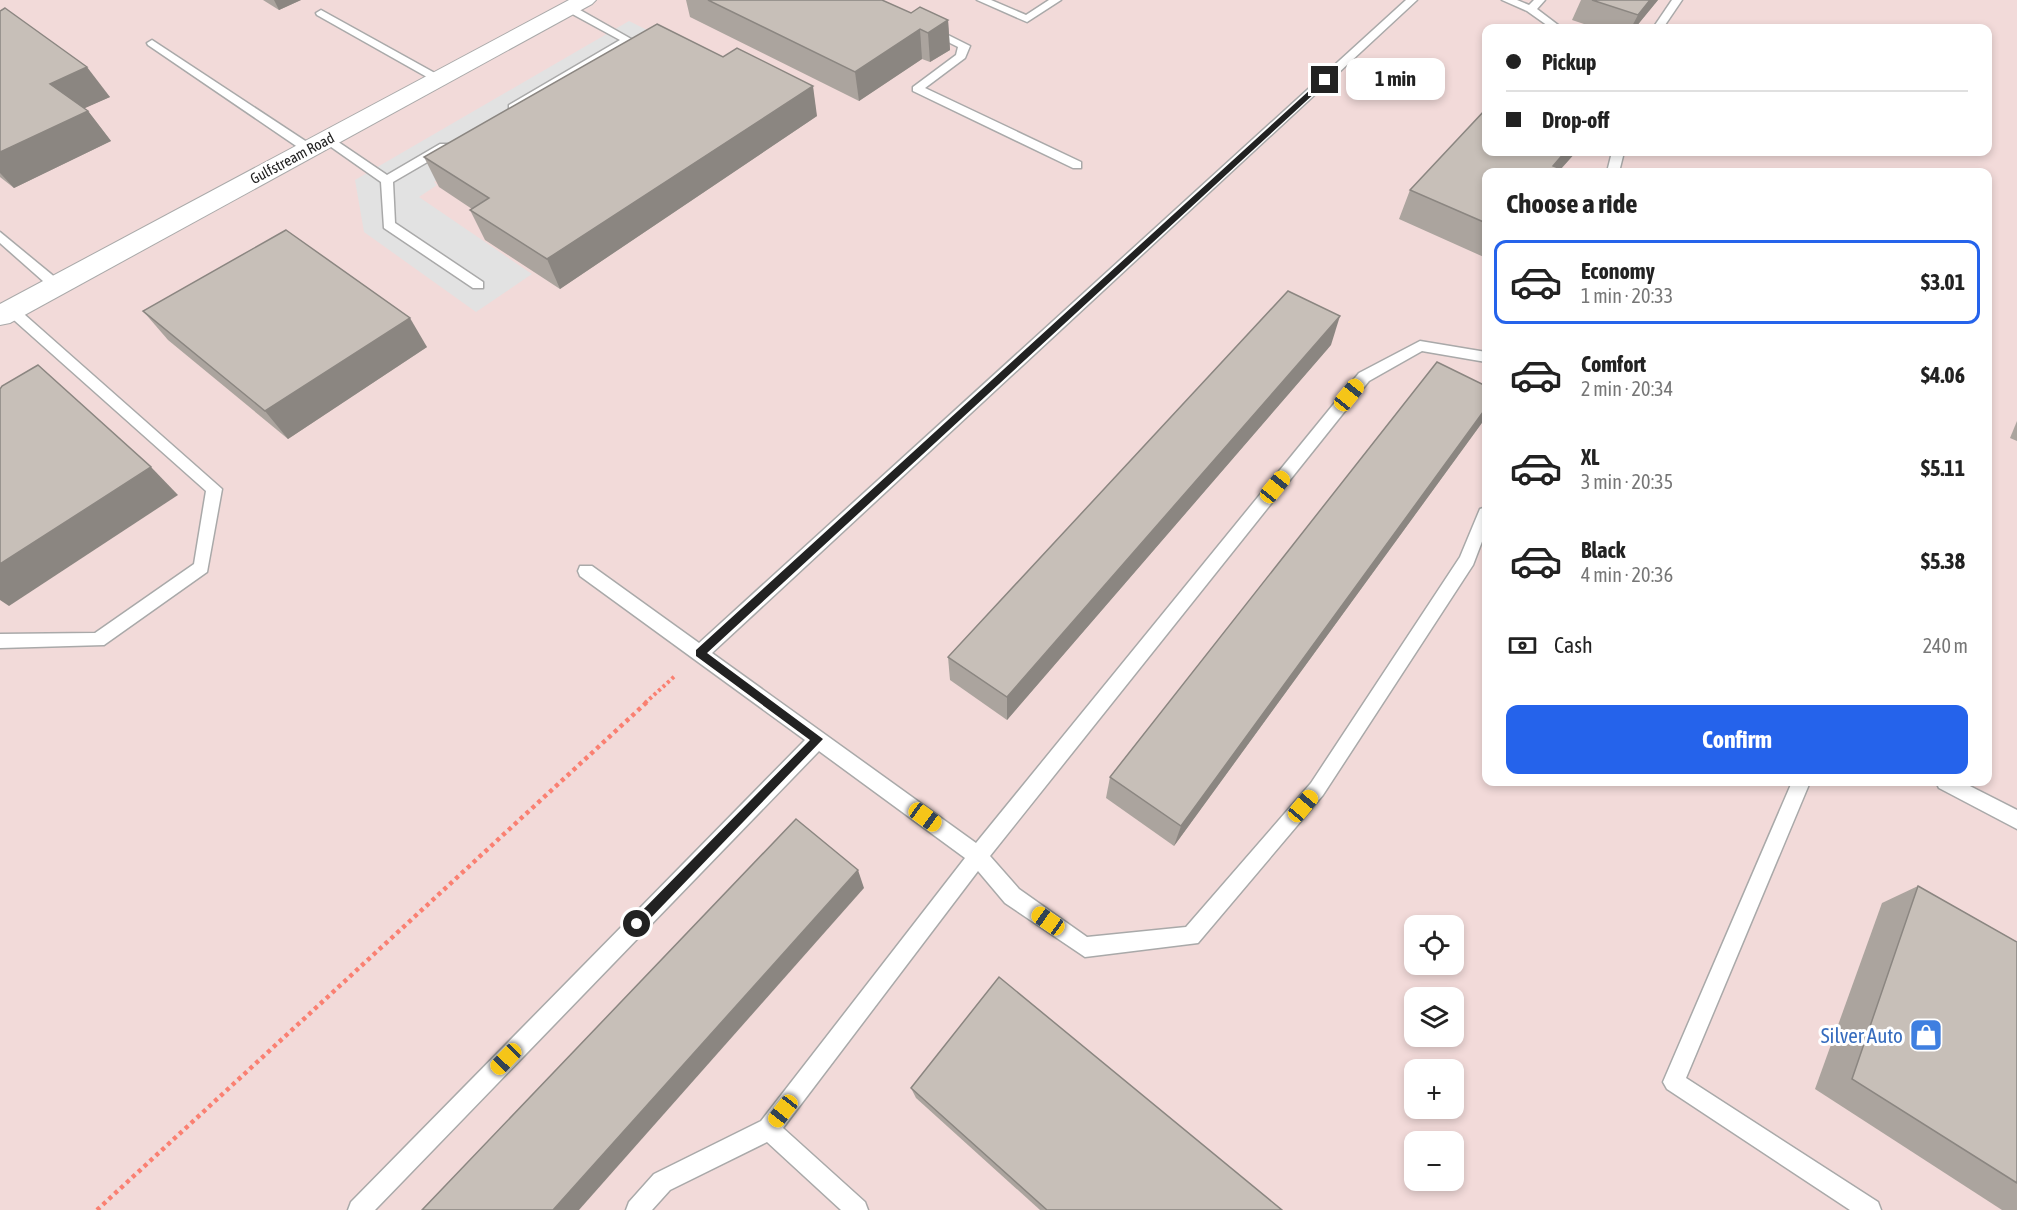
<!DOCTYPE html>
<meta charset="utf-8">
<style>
:root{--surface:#fff;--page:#f6f6f6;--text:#222;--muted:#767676;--line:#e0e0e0;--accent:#2563eb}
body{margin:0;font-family:"Asap Condensed",sans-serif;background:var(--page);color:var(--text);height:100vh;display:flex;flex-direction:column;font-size:22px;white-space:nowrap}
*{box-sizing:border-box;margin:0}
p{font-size:20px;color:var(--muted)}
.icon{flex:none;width:33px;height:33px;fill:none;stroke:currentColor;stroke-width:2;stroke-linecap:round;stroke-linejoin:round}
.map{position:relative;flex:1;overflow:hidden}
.side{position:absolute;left:1482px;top:168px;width:510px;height:618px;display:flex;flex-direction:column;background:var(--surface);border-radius:12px;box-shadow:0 3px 9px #0003}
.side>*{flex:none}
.hud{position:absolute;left:1482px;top:24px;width:510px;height:132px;border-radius:12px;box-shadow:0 3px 9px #0003;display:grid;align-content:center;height:132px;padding:0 24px;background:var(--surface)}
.buttons{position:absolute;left:1404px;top:915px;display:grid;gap:12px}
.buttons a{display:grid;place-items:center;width:60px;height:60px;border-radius:12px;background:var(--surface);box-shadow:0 3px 9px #0003;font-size:30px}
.end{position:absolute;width:27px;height:27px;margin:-14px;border:8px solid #222;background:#fff;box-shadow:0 0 0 3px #fff}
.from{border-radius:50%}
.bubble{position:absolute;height:42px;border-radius:12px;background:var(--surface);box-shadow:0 3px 9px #0003;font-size:20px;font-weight:700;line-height:42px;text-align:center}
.car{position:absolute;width:18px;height:36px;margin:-18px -9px;border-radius:8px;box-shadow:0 0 4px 2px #0007;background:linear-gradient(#f5c518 24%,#345 0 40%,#f5c518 0 76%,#345 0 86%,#f5c518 0)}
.hud b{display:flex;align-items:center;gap:21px;height:57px;font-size:22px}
.hud b+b{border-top:2px solid var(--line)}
.hud i{width:15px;height:15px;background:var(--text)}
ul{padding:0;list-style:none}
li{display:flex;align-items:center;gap:18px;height:84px;margin:0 12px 9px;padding:0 12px;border:3px solid transparent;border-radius:12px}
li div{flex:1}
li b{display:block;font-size:22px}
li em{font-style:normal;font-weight:700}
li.current{border-color:var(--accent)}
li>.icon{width:54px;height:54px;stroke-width:1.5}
h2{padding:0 24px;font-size:27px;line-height:72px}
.pay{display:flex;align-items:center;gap:15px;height:66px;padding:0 24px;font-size:22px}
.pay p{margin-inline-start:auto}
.cta{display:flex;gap:12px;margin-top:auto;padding:12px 24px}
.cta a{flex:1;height:69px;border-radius:12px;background:var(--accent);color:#fff;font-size:24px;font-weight:700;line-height:69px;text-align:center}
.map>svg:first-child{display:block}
.commercial{fill:#f2dad9;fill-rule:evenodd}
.parking{fill:#e2e2e2}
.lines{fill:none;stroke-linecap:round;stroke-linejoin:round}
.service-casing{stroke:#a9a9a9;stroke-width:3}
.minor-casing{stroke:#a9a9a9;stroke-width:2}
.path-far1{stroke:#fa8072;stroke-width:4;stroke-dasharray:3 3;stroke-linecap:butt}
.path{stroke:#fa8072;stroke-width:4.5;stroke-dasharray:4 4;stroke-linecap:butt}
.service{fill:#fff;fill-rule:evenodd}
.minor{fill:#fff;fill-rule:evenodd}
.wall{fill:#aba49e}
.shaded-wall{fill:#8b8681}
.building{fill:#c7bfb8;stroke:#8b8681;stroke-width:1.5}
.route{fill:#222}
.labels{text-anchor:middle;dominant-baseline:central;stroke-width:6;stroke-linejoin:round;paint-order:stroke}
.far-street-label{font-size:15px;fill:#222;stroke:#fff}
.near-shop-label{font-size:21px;fill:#366cbe;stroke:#fff;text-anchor:end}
</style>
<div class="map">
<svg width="2017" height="1210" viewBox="0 0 2017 1210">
<rect width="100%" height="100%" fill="#f2efe9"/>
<path class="commercial" d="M 0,0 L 2017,0 L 2017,1210 L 0,1210 ZM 1486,28 L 1988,28 L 1988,152 L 1486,152 ZM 1486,172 L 1988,172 L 1988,782 L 1486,782 ZM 1414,926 L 1454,926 L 1454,964 L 1414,964 ZM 1414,998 L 1454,998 L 1454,1036 L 1414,1036 ZM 1414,1070 L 1454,1070 L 1454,1108 L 1414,1108 ZM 1414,1142 L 1454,1142 L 1454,1180 L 1414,1180 Z"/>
<path class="parking" d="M 629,21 L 671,42 L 434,182 L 437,185 L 419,197 L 532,274 L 476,312 L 364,232 L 355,180 Z"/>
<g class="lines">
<g class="service-casing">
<g id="service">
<path d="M 977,0 L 991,0 L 1026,15 L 1049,0 L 1061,0 L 1027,22 Z"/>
<path d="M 1406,0 L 1417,0 L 712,653 L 976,843 L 1359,373 L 1420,341 L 1486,352 L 1486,362 L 1422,351 L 1369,381 L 990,856 L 1019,889 L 1087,937 L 1186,927 L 1311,783 L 1460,557 L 1480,509 L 1486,507 L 1486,531 L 1473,565 L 1323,795 L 1198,943 L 1085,957 L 1005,903 L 978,871 L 783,1128 L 865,1202 L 868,1210 L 841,1210 L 767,1142 L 670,1190 L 652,1210 L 626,1210 L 629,1202 L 654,1174 L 761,1121 L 965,858 L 819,751 L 375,1210 L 348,1210 L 351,1202 L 805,740 L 580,576 L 578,571 L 580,566 L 592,566 L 699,643 Z"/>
<path d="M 1502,0 L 1517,0 L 1529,5 L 1534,0 L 1545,0 L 1537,9 L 1562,28 L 1551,28 L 1527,11 Z"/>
<path d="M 1672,0 L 1682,0 L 1663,28 L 1653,28 Z"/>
<path d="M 565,6 L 573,6 L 633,40 L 517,109 L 509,109 L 509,105 L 620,40 L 565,10 Z"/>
<path d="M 321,10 L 442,77 L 444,79 L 434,81 L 317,15 L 316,13 Z"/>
<path d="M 930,26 L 970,46 L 965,58 L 925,88 L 1081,162 L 1081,168 L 1073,168 L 913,91 L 913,87 L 956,55 L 958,47 L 926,31 L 926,27 Z"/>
<path d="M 152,40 L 313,146 L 313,152 L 305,152 L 148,45 L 147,43 Z"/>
<path d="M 328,135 L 387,175 L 440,144 L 448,144 L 448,150 L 393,182 L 395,223 L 483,282 L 483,288 L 473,288 L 384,228 L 381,182 L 324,142 L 322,139 Z"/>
<path d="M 1612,152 L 1624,152 L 1619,172 L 1607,172 Z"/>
<path d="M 0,232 L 62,283 L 62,289 L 52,289 L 0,243 Z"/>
<path d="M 11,305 L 16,307 L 222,489 L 207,572 L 104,645 L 0,648 L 0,634 L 95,633 L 194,564 L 206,491 L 6,313 L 4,310 Z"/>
<path d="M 1792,782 L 1810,782 L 1686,1078 L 1878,1202 L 1881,1210 L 1850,1210 L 1667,1089 L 1663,1082 Z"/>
<path d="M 1936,782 L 1962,782 L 2017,810 L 2017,829 L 1939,788 Z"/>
</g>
</g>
<g class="minor-casing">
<path id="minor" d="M 569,0 L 596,0 L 592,4 L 10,323 L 0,325 L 0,304 Z"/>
</g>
<path class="path-far1" d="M 645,703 L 676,675"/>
<path class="path" d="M 97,1210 L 647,702"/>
<use href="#service" class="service"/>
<use href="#minor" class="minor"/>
</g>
<g class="wall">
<path d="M 263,0 L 301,0 L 279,10 Z"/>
<path d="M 686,0 L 882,0 L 911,13 L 948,20 L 950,50 L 930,62 L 922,59 L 859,101 L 690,17 Z"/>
<path d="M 1581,0 L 1658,0 L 1635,28 L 1596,28 L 1572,20 Z"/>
<path d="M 0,11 L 110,97 L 84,108 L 88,111 L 111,141 L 14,188 L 0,177 Z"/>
<path d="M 817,116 L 560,289 L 485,240 L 470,210 L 472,209 L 439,187 L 424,157 Z"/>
<path d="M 1576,152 L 1561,169 L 1486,172 L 1486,258 L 1399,219 L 1410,190 Z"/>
<path d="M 143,311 L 427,347 L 288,439 L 168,340 Z"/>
<path d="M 1331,345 L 1007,720 L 950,680 L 948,657 Z"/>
<path d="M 1484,420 L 1174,846 L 1106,798 L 1110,777 Z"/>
<path d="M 2017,421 L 2017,441 L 2010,438 Z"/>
<path d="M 1918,886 L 2017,942 L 2017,1210 L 2002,1210 L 1815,1089 L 1882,903 Z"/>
<path d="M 911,1088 L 1282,1210 L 1040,1210 L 916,1098 Z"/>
</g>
<g class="shaded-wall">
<path d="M 274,0 L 301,0 L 279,10 Z"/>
<path d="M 1650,0 L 1658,0 L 1635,28 L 1631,28 L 1638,15 Z"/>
<path d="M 948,20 L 950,50 L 930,62 L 928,33 Z"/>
<path d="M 920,29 L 922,59 L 859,101 L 855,72 Z"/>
<path d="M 87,67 L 110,97 L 74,113 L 50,84 Z"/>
<path d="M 813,86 L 817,116 L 560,289 L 547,259 Z"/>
<path d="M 88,111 L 111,141 L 14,188 L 0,173 L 0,152 Z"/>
<path d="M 1565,152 L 1576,152 L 1558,172 L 1553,166 Z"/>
<path d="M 1340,316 L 1331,345 L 1007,720 L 1007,697 Z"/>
<path d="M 410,318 L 427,347 L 288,439 L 265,411 Z"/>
<path d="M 1486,408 L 1486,415 L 1484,420 L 1174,846 L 1181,826 Z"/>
<path d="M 151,467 L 178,495 L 9,606 L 0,600 L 0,564 Z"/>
<path d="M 858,870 L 864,888 L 579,1210 L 553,1210 Z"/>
</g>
<g class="building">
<path d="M 708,0 L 882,0 L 911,13 L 920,7 L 948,20 L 928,33 L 920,29 L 855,72 Z"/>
<path d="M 1592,0 L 1650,0 L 1638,15 Z"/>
<path d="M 5,8 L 87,67 L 50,84 L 88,111 L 0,152 L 0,11 Z"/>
<path d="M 657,24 L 723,57 L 737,48 L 813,86 L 547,259 L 470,210 L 489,198 L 424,157 Z"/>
<path d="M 1486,109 L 1486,152 L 1565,152 L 1553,166 L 1569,172 L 1486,172 L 1486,223 L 1410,190 Z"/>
<path d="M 286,230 L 410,318 L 265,411 L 143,311 Z"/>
<path d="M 1288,291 L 1340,316 L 1007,697 L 948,657 Z"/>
<path d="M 1437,362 L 1486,386 L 1486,408 L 1181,826 L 1110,777 Z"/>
<path d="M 38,365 L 151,467 L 0,564 L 0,389 L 2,386 Z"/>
<path d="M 796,819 L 858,870 L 553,1210 L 422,1210 Z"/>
<path d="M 1918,886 L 2017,942 L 2017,1183 L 1852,1079 Z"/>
<path d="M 999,977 L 1282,1210 L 1047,1210 L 911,1088 Z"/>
</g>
<path class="route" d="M 1323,78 L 1329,80 L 707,653 L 823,739 L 641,928 L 633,928 L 633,920 L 810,740 L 696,656 L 696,650 Z"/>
<defs>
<g id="shop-square" transform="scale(1.725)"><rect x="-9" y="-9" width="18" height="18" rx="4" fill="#3f7fe0" stroke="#fff"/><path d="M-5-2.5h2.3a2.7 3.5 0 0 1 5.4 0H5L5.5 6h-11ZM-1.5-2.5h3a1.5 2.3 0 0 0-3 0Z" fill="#fff"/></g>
</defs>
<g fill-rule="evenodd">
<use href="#shop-square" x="1926" y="1035"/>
</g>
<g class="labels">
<g class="far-street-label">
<text transform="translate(292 158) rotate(-28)">Gulfstream Road</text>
</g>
<g class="near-shop-label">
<text x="1903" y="1035">Silver Auto</text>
</g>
</g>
</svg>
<div class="buttons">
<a><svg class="icon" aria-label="locate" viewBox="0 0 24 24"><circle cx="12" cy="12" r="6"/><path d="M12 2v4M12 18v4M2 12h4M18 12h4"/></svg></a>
<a><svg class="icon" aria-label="layers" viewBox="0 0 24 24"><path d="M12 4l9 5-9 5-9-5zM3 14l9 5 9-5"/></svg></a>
<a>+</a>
<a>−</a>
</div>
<i class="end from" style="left:637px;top:924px"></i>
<i class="end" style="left:1325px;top:80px"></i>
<div class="bubble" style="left:1346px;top:58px;width:99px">1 min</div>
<i class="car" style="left:1349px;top:395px;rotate:39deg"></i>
<i class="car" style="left:1275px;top:487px;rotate:39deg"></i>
<i class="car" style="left:1303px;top:806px;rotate:40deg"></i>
<i class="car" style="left:925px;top:817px;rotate:126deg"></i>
<i class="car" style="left:1048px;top:921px;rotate:305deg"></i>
<i class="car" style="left:506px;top:1059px;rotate:224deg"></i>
<i class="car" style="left:783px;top:1111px;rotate:218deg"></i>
<div class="hud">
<b><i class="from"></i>Pickup</b>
<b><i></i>Drop-off</b>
</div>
<section class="side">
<h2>Choose a ride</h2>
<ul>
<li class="current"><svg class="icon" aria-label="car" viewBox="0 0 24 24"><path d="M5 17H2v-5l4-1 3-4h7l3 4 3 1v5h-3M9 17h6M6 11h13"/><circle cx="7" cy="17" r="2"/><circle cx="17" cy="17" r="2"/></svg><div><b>Economy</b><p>1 min · 20:33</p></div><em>$3.01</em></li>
<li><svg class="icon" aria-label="car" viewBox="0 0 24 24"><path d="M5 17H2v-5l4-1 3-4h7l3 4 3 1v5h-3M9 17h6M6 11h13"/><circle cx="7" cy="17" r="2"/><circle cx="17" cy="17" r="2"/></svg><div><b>Comfort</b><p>2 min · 20:34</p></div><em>$4.06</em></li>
<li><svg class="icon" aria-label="car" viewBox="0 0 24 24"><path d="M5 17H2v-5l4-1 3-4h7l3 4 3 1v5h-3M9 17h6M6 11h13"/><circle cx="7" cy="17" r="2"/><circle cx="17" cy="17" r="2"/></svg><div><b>XL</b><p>3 min · 20:35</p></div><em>$5.11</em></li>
<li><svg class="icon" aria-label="car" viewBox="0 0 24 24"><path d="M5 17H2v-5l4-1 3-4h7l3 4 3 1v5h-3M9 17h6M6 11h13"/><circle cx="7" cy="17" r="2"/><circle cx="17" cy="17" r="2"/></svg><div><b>Black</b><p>4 min · 20:36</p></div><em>$5.38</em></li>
</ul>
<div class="pay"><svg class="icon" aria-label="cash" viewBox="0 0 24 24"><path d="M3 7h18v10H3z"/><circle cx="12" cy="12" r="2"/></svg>Cash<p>240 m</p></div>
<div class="cta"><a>Confirm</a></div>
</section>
</div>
